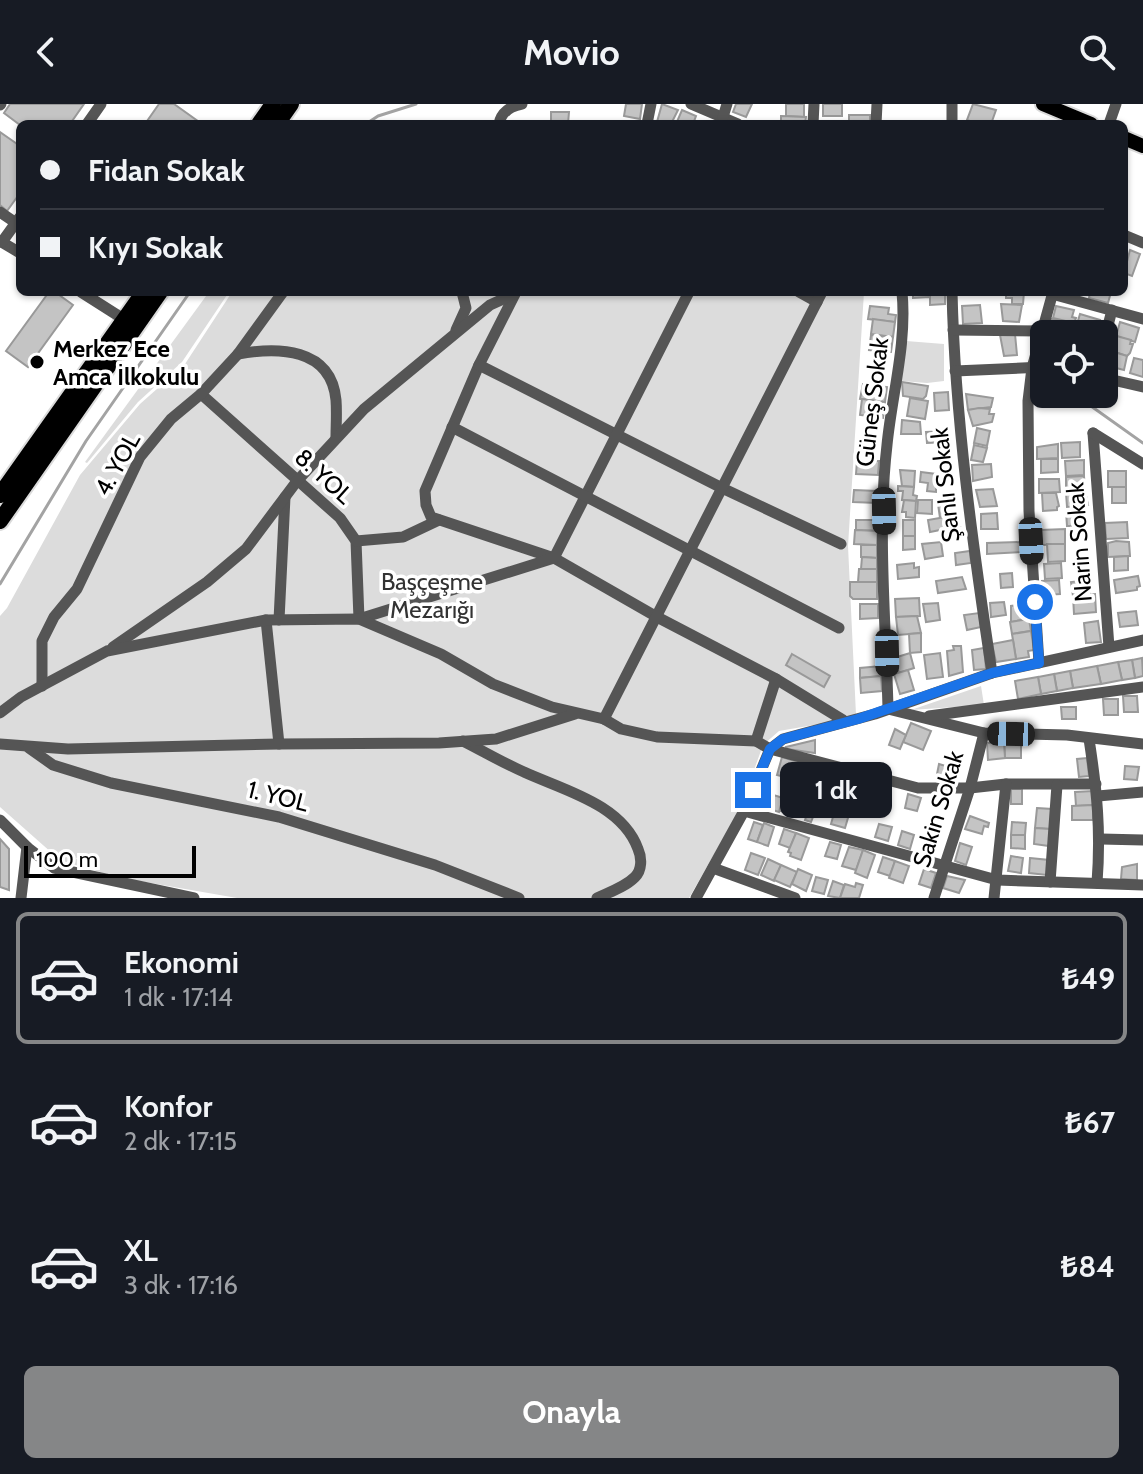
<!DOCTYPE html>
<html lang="tr">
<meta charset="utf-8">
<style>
:root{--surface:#171b24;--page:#20242c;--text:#f1f3f6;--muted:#9ea1a6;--line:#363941;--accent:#858687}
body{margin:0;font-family:Cabin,sans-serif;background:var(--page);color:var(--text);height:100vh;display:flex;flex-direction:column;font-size:30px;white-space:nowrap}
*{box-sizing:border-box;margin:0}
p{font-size:26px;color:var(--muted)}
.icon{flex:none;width:44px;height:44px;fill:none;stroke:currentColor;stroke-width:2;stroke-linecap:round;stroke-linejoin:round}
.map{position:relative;height:794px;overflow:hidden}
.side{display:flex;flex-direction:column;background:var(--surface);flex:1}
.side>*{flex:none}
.guide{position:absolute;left:16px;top:16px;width:1112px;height:176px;border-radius:12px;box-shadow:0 2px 6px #0004;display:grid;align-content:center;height:176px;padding:0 24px;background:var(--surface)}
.controls{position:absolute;left:1030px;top:216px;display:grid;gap:16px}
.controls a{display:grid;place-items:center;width:88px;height:88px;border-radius:12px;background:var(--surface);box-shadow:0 2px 6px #0004;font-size:40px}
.scale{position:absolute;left:24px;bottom:20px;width:172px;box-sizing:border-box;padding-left:8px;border:4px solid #000;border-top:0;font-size:22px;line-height:28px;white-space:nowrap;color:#000;-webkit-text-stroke:6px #fff;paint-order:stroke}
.end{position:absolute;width:36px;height:36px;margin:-18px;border:10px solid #1a73e8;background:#fff;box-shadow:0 0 0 4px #fff}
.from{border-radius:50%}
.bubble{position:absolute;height:56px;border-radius:12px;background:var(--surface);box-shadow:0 2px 6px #0004;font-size:26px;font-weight:700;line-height:56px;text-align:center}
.car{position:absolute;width:24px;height:48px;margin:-24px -12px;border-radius:10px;box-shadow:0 0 6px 2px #0007;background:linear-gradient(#222 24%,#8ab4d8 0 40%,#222 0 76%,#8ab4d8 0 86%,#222 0)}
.guide b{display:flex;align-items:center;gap:28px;height:76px;font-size:30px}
.guide b+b{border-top:2px solid var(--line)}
.guide i{width:20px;height:20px;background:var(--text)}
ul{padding:14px 0 0;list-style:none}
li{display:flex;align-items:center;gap:24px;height:132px;margin:0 16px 12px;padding:0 8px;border:4px solid transparent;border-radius:12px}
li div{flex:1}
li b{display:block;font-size:30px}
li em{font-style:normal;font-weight:700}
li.selected{border-color:var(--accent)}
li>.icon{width:72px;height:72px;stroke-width:1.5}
.button{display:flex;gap:16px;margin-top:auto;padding:16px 24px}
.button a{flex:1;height:92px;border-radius:12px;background:var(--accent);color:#fff;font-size:32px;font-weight:700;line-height:92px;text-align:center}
header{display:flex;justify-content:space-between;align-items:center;height:104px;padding:0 24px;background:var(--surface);font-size:36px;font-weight:700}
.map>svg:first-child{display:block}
.green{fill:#dcdcdc}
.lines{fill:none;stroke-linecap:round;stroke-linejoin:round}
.stream{stroke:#a3a3a3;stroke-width:3}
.building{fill:#c4c4c4;stroke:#999;stroke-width:2}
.major-casing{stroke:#dbdbdb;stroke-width:18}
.highway-casing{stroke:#dbdbdb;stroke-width:20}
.minor{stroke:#555;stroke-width:11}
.major{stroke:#000;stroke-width:14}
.highway{stroke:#000;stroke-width:16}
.route{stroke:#1a73e8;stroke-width:10}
.poi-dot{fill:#000;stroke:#fff;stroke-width:3}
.labels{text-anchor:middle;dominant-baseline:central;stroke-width:7;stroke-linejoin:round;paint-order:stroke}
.poi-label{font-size:24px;font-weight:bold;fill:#000;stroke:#fff;text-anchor:start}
.street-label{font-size:24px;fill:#000;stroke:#fff}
.park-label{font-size:24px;fill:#333;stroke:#fff}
</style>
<header><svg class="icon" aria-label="back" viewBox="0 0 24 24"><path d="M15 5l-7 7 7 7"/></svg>Movio<svg class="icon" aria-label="search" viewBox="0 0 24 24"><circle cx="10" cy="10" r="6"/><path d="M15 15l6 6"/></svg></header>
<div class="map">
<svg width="1143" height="794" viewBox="0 0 1143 794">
<rect width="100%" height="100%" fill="#fff"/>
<g class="green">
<path d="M 209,188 L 229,188 L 182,258 L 138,298 L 87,359 L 85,358 Z"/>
<path d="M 232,188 L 864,188 L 848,442 L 856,611 L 843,616 L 779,627 L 763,641 L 740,705 L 689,794 L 237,794 L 122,774 L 61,757 L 0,703 L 0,512 L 7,504 L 80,371 L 140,300 L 185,260 Z"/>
<path d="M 906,237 L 944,240 L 944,277 L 927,279 L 901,277 Z"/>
<path d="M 981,582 L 984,601 L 911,606 Z"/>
</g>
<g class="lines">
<g class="stream">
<path d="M 366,20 L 378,12 L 416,0"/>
<path d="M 1041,279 L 1044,280"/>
<path d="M 1074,290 L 1143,339"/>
<path d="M 0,480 L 86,337 L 190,188"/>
</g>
</g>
<g class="building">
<path d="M 10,0 L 84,0 L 70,20 L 20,21 L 4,9 Z"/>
<path d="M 159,0 L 174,0 L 202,20 L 145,20 Z"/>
<path d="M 626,0 L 642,0 L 640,15 L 624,12 Z"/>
<path d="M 662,0 L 678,6 L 671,20 L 657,18 Z"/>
<path d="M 736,0 L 752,0 L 746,13 L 733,8 Z"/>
<path d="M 786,0 L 804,0 L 804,13 L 786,12 Z"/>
<rect x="823" y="0" width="19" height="12"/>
<path d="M 973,0 L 996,6 L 991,20 L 978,20 L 967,16 Z"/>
<path d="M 682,6 L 696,12 L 693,20 L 676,20 Z"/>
<path d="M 551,8 L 569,8 L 568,20 L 551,20 Z"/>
<rect x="849" y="11" width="21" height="9"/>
<path d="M 781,12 L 806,13 L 805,20 L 781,20 Z"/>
<path d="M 0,28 L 20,42 L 20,89 L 7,107 L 0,101 Z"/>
<path d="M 1130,146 L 1140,150 L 1132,172 L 1124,169 Z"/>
<path d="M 49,188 L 55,188 L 73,201 L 28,263 L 6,247 Z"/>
<path d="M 913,188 L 945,188 L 945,200 L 930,201 L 930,193 L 913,194 Z"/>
<path d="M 1006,188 L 1024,188 L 1023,200 L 1012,200 L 1012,194 L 1006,194 Z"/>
<path d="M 1090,188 L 1111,188 L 1108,199 L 1089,194 Z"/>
<path d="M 1001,200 L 1022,201 L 1019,218 L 1003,217 Z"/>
<path d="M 980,201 L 982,219 L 963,220 L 962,202 Z"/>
<path d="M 870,202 L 889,204 L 888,210 L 896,211 L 895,218 L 868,215 Z"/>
<path d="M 1056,202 L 1074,206 L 1072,213 L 1076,214 L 1074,219 L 1053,214 Z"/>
<path d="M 1080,210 L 1100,216 L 1097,226 L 1077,220 Z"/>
<path d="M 873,215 L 895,218 L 893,233 L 871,230 Z"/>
<path d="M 1052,215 L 1074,220 L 1072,230 L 1048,230 Z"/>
<path d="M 1120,218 L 1139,224 L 1135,238 L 1116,232 Z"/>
<path d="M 1015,230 L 1017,251 L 1004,252 L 1000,231 Z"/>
<path d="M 871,231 L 893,233 L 891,248 L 869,246 Z"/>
<path d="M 1113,231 L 1131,236 L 1130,240 L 1133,240 L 1130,249 L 1127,252 L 1108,246 Z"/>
<path d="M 1108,246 L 1127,252 L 1124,266 L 1104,261 Z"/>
<path d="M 1134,254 L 1143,256 L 1143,273 L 1130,269 Z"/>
<path d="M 902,278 L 928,282 L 926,292 L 923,295 L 903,292 Z"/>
<path d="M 863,280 L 887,283 L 885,298 L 860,295 Z"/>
<path d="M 948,288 L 949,306 L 935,307 L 934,289 Z"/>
<path d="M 966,290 L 993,294 L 991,303 L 968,306 Z"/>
<path d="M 910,294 L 928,297 L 925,315 L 907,312 Z"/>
<path d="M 862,295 L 885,298 L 883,314 L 860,311 Z"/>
<path d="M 979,304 L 990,305 L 989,310 L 994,310 L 992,318 L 973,322 L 968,306 Z"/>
<path d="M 902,316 L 920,318 L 921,330 L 901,330 Z"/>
<path d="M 977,324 L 990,327 L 987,342 L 974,339 Z"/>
<path d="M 948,327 L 948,338 L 927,339 L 926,328 Z"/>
<path d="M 1080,338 L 1080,353 L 1062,354 L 1061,339 Z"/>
<path d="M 1058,340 L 1058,354 L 1037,355 L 1037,343 Z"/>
<path d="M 974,341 L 987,344 L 983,358 L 971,356 Z"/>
<path d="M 1041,355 L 1058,355 L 1058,368 L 1041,369 Z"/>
<path d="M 1084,356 L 1084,371 L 1066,372 L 1065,357 Z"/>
<path d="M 857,357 L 879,357 L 878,371 L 856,370 Z"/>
<path d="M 991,360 L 992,373 L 973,377 L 972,361 Z"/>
<path d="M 900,366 L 915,367 L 914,383 L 902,382 Z"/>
<rect x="1108" y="367" width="18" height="16"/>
<path d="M 921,368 L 936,370 L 936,388 L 927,387 L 928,379 L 920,378 Z"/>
<path d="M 1084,372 L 1085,387 L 1066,389 L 1066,373 Z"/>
<path d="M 1039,375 L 1059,375 L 1060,388 L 1039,389 Z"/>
<path d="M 898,382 L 914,383 L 913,391 L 917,392 L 916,397 L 902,396 L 903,387 L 898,387 Z"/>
<rect x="1112" y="383" width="14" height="16"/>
<path d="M 993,385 L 997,402 L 980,403 L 976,386 Z"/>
<path d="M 854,386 L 877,387 L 877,399 L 853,398 Z"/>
<path d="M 1085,387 L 1088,401 L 1067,403 L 1066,389 Z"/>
<path d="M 1042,389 L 1056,389 L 1059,402 L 1057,403 L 1057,406 L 1043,407 Z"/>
<path d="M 904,396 L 916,397 L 915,414 L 906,413 L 906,408 L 902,408 Z"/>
<path d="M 918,396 L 932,396 L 932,410 L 917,409 Z"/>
<path d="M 955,397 L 957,411 L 940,414 L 938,400 Z"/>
<path d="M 1066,407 L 1081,407 L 1081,422 L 1067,422 Z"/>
<path d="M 997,409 L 998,425 L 981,425 L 981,410 Z"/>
<path d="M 957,411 L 960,422 L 930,428 L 928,416 Z"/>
<path d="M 856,416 L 878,416 L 878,427 L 856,426 Z"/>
<rect x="903" y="416" width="12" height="16"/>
<path d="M 1127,418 L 1128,434 L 1106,435 L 1105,419 Z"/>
<path d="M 1065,425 L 1065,440 L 1042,441 L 1041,426 Z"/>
<path d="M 855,426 L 878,427 L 877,441 L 854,440 Z"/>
<path d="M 903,432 L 915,432 L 915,445 L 903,446 Z"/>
<path d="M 1116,437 L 1129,438 L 1130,452 L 1108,453 L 1108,439 Z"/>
<path d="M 941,438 L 943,452 L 925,455 L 922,440 Z"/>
<path d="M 1022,438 L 1022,448 L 987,450 L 987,439 Z"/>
<path d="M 1047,440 L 1065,440 L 1065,457 L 1048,458 Z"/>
<path d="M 861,441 L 877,441 L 877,454 L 861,453 Z"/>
<path d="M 970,447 L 971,459 L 956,461 L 955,449 Z"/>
<path d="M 1128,452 L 1128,466 L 1114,467 L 1114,453 Z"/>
<path d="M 862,453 L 877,454 L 877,465 L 861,465 Z"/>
<path d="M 914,459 L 914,464 L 919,463 L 919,473 L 898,475 L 897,461 Z"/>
<path d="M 1061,459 L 1062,474 L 1045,475 L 1044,460 Z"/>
<path d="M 859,465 L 877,465 L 877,478 L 858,478 Z"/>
<path d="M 1012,469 L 1013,483 L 1001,484 L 1000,470 Z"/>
<path d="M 1138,472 L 1140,482 L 1137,483 L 1137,486 L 1116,489 L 1114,476 Z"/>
<path d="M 962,473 L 966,485 L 938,489 L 936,477 Z"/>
<path d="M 1059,476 L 1060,490 L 1043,491 L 1042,477 Z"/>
<path d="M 1088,476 L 1090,490 L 1073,492 L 1071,478 Z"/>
<path d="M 850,478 L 877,478 L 877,495 L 853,495 L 850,492 Z"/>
<path d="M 1095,490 L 1096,508 L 1074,510 L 1073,492 Z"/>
<path d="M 919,494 L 920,512 L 896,513 L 895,495 Z"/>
<path d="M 1004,498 L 1006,511 L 991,513 L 990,499 Z"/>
<path d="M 938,499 L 940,516 L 926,518 L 923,500 Z"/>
<path d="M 860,500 L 878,500 L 878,514 L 860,515 Z"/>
<path d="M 1026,500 L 1027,515 L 1011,518 L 1011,502 Z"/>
<path d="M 1136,507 L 1138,521 L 1120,523 L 1118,509 Z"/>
<path d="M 979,509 L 981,523 L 967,526 L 964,511 Z"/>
<path d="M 917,512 L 921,529 L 898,531 L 896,513 Z"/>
<path d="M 1029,515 L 1031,527 L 1012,530 L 1010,518 Z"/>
<path d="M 1098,517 L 1101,538 L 1086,539 L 1084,519 Z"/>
<path d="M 1031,527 L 1034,546 L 1028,547 L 1029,553 L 1016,555 L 1012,530 Z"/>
<path d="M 921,529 L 921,548 L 910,549 L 909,530 Z"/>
<path d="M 1013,536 L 1016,555 L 996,558 L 992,540 Z"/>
<path d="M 953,542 L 961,542 L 963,568 L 949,572 L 947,547 L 954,546 Z"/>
<path d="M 984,544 L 986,565 L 974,566 L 972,546 Z"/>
<path d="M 910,549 L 914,564 L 899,569 L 894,554 Z"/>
<path d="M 940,549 L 943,573 L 927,575 L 924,551 Z"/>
<path d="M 792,550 L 830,572 L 824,583 L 786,561 Z"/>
<path d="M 1142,554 L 1143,572 L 1135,574 L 1132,556 Z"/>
<path d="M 1132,556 L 1135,574 L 1122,576 L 1118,558 Z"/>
<path d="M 1118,558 L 1122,576 L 1101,580 L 1097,562 Z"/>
<path d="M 881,562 L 881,572 L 860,574 L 860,564 Z"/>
<path d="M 1097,562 L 1101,580 L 1073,584 L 1070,567 Z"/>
<path d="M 908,566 L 914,586 L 900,590 L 894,570 Z"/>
<path d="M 1070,567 L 1073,584 L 1057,587 L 1054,570 Z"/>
<path d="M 1054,570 L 1057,587 L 1041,590 L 1038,573 Z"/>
<path d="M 881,572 L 882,587 L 861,589 L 860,574 Z"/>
<path d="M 1038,573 L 1041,590 L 1018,595 L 1015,577 Z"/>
<path d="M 1123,592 L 1137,592 L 1138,608 L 1124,608 Z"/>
<path d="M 1103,595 L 1118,595 L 1118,611 L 1104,611 Z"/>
<path d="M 1061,603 L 1076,603 L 1076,615 L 1062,615 Z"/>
<path d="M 911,619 L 931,627 L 923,646 L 903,638 Z"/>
<path d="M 895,625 L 906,631 L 900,645 L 889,641 Z"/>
<path d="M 815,636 L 815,649 L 787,645 L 786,643 Z"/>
<path d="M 1021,636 L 1021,654 L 1005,654 L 1004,638 Z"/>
<path d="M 1004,638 L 1005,654 L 988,656 L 987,639 Z"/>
<path d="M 782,653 L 798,658 L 793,675 L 777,671 Z"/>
<path d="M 1087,654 L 1089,672 L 1079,673 L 1077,655 Z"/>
<path d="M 798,658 L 810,661 L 809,665 L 813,667 L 811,674 L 807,673 L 805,679 L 793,675 Z"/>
<path d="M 939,660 L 952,664 L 949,678 L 936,675 Z"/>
<path d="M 1125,662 L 1139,663 L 1137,676 L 1124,675 Z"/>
<rect x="1011" y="685" width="11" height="15"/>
<path d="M 1093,687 L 1093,701 L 1076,702 L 1075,688 Z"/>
<path d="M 787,688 L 793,688 L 802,693 L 796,712 L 781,707 Z"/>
<path d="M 770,690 L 783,694 L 779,708 L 766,704 Z"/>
<path d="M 908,690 L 921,694 L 917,707 L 905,704 Z"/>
<path d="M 806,696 L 818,700 L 811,718 L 805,716 L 807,710 L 802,708 Z"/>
<path d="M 1093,701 L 1093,716 L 1072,716 L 1072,702 Z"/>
<path d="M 836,702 L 850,707 L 845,724 L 831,720 Z"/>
<path d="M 1037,704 L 1052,705 L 1050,725 L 1035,724 Z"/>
<path d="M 970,712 L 989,719 L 988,723 L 984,722 L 982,730 L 965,725 Z"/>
<path d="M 754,718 L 763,721 L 757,738 L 748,735 Z"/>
<path d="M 1012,718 L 1026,719 L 1025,731 L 1011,731 Z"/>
<path d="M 764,719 L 774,723 L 768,742 L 757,738 Z"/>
<path d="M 879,720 L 892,723 L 888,737 L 875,733 Z"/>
<path d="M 1035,724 L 1050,725 L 1049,742 L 1034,740 Z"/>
<path d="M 784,725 L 796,729 L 790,744 L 779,740 Z"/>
<path d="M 902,727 L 914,731 L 910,745 L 898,741 Z"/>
<path d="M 796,729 L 809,734 L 801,756 L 790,752 L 791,749 L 788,748 Z"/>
<path d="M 1011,731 L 1025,731 L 1025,745 L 1011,744 Z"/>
<path d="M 0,735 L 9,745 L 9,786 L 0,783 Z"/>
<path d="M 830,738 L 841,741 L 837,755 L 825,752 Z"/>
<path d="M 960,739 L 972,743 L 966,761 L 955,757 Z"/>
<path d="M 849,743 L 863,746 L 856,766 L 842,762 Z"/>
<path d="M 863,746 L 875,751 L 867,774 L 855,769 Z"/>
<path d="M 751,749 L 765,754 L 758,771 L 745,766 Z"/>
<path d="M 1011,752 L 1023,754 L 1021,769 L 1008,767 Z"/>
<path d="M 883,753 L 895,757 L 890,772 L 878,768 Z"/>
<path d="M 1030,754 L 1049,756 L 1047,771 L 1029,769 Z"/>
<path d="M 768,755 L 781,761 L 774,777 L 761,771 Z"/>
<path d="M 895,757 L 909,762 L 903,779 L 889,774 Z"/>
<path d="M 1137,760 L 1137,776 L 1121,775 L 1122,763 Z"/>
<path d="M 781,761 L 797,768 L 790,783 L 774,776 Z"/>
<path d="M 798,765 L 812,771 L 806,787 L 792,780 Z"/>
<path d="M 924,765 L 936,769 L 931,784 L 919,780 Z"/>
<path d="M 947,772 L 965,776 L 959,789 L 943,784 Z"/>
<path d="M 816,773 L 828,776 L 824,790 L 812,787 Z"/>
<path d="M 833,777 L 844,781 L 840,794 L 828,792 Z"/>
<path d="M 856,779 L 863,781 L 859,794 L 840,794 L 845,780 L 855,783 Z"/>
</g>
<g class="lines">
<g class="major-casing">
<g id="major">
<path d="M 1043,0 L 1091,20"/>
<path d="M 1124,34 L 1143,42"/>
</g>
</g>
<g class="highway-casing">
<g id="highway">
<path d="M 259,20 L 273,0"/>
<path d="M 277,20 L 291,0"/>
<path d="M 0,391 L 144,188"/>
<path d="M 0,417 L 160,188"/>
</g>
</g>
<g class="minor">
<path d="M 691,0 L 738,20"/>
<path d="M 0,1 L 1,0"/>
<path d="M 723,13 L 727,0"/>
<path d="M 87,20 L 101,0"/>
<path d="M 499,20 C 501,8 511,2 522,0"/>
<path d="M 647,20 L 651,0"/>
<path d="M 813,20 L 814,0"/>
<path d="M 876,20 L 877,0"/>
<path d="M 952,20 L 952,0"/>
<path d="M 1109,20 L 1116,0"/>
<path d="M 0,108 L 16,119"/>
<path d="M 1124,131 L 1143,139"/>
<path d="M 0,137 L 20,149"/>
<path d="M 2,138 L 20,113"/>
<path d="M 81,188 L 125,216"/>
<path d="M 516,188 L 479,261 L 425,387 L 426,401 L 431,413 L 554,454 L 657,513 L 776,575 L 843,616"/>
<path d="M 799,188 L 817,198"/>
<path d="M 902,188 C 907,240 892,290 887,341 C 877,427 886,519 888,605 L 984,629 L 1067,631 L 1143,640"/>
<path d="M 952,188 C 955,315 973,443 992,569"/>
<path d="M 1052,190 L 1143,215"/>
<path d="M 456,226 L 466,204 L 462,188"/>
<path d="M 953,226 L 1041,227"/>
<path d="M 1104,237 L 1112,206"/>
<path d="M 238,250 C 277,243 331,243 336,296 C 337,309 336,322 336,334"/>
<path d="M 479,261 L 722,384 L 841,440"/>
<path d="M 955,267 L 1044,263"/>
<path d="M 1104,274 L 1143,283"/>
<path d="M 201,290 L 340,414 L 356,437 L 359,515 L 554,454 L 689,188"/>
<path d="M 452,323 L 839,524"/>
<path d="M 1093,329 L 1109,543"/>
<path d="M 1093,329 L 1143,360"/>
<path d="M 356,437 L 403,433 L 439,416"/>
<path d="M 266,516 L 279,640"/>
<path d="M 279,516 L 285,393"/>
<path d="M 113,543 L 207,478 L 246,445 L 297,377 L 364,305 L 490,201 L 514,190"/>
<path d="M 1039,559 L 1029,407 L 1028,297 L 1032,264 L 1053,188"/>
<path d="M 42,582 L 42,537 L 54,513 L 77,485 L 140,353 L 171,315 L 201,290 L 238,250 L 283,188"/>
<path d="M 0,609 L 21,593 L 107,547 L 266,516 L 359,515 L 441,550 L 493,580 L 552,603 L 604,615 L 621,625 L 657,633 L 756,637 L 770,645 L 918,684 L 970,684 L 1006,680 L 1096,680"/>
<path d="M 929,612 L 1143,583"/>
<path d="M 604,615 L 822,188"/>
<path d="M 1089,635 C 1097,687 1101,727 1097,779"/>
<path d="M 463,637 C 483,647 503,659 524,668 C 563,686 622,700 638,745 C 642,754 642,766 635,773 C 625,783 610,788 597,794"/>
<path d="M 756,637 L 776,575"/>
<path d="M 0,640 L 68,645 L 279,640 L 439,639 L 496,635 L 575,610"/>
<path d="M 29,644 L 53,661 L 111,679 L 279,713 L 435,761 L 519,794"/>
<path d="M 1098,692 L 1143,688"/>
<path d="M 744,707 L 997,776 L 1143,781"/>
<path d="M 0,716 L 27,743 L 54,764 L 194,794"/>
<path d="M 1101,735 L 1143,736"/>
<path d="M 713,764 L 795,794"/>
<path d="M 1050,778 L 1057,681"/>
<path d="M 21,794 L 27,743"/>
<path d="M 696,794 L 744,707 L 770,645 L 783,635 L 875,610 L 992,569 L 1143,536"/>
<path d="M 934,794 L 970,684 L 984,629"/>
<path d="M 994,794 L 1006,680"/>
</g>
<use href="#major" class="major"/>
<use href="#highway" class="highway"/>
</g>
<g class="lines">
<path class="route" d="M 753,686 L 770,645 L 783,635 L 858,615 L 992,569 L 1039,559 L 1035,498"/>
</g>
<circle class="poi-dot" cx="37" cy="258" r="8"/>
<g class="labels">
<g class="poi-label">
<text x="53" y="244">Merkez Ece<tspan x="53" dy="28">Amca İlkokulu</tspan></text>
</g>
<g class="street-label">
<text transform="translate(872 298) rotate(-83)">Güneş Sokak</text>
<text transform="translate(117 360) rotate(-61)">4. YOL</text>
<text transform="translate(324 372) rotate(42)">8. YOL</text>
<text transform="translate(945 381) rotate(-96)">Şanlı Sokak</text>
<text transform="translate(1079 438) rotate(-94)">Narin Sokak</text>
<text transform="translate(278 692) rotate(14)">1. YOL</text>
<text transform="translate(938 705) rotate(-73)">Sakin Sokak</text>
</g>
<g class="park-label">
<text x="432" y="477">Başçeşme<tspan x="432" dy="28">Mezarığı</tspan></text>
</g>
</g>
</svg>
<div class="controls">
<a><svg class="icon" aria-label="locate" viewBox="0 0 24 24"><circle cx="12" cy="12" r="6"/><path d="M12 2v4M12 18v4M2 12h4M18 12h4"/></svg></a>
</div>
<div class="scale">100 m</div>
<i class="end from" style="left:1035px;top:498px"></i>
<i class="end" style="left:753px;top:686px"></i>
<div class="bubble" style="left:780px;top:658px;width:112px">1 dk</div>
<i class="car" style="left:884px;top:407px;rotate:179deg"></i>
<i class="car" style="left:1031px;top:437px;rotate:177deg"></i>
<i class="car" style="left:887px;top:549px;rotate:179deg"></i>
<i class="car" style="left:1011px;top:630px;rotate:271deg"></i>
<div class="guide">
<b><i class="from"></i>Fidan Sokak</b>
<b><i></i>Kıyı Sokak</b>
</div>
</div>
<section class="side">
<ul>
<li class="selected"><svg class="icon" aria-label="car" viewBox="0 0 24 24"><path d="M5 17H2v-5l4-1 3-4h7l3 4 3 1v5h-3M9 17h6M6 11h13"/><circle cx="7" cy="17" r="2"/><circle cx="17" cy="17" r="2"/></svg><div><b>Ekonomi</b><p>1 dk · 17:14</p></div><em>₺49</em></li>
<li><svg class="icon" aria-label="car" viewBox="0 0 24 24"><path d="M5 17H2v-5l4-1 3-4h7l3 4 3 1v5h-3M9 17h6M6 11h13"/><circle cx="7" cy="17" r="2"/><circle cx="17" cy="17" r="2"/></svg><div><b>Konfor</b><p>2 dk · 17:15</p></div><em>₺67</em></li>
<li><svg class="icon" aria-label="car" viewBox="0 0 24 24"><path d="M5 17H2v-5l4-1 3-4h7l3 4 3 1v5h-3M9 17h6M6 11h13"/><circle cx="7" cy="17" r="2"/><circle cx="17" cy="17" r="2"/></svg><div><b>XL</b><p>3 dk · 17:16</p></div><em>₺84</em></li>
</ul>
<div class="button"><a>Onayla</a></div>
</section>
